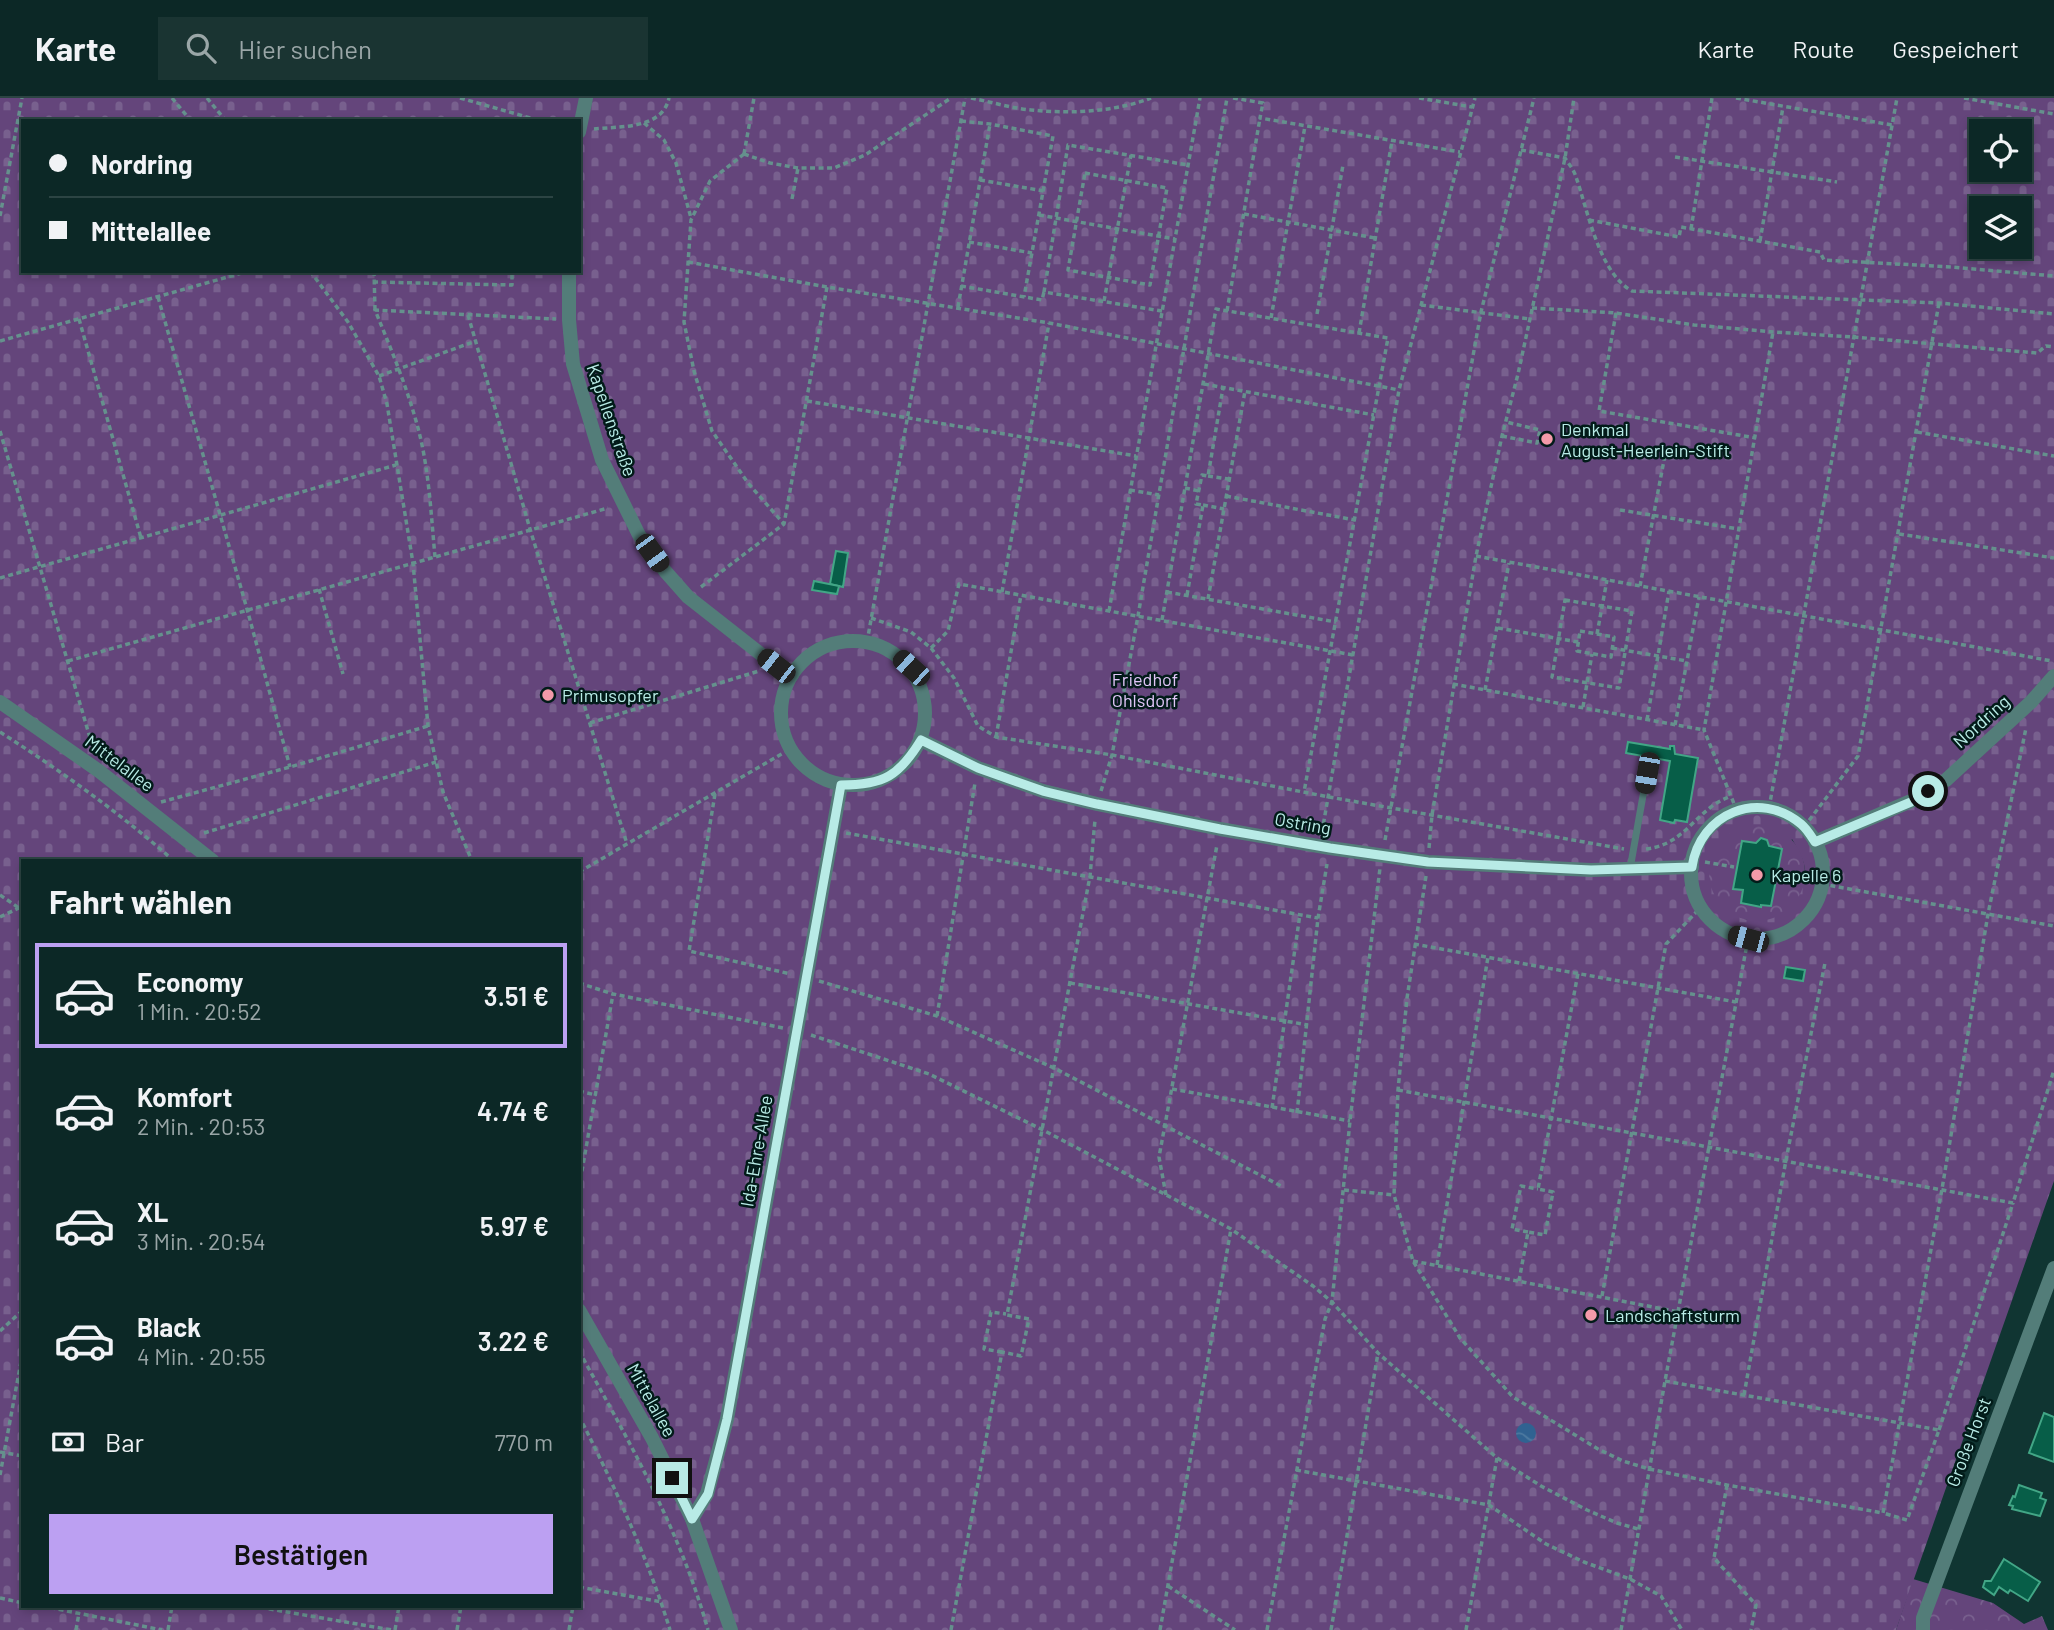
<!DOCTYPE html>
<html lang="de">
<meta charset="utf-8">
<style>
:root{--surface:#0c2826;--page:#1a3432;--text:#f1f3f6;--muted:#9aa6a7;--line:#2c4443;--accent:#bca0f2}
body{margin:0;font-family:Barlow,sans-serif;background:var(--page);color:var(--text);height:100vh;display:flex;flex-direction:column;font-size:26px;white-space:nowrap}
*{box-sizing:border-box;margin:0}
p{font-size:23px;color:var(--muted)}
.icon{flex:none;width:38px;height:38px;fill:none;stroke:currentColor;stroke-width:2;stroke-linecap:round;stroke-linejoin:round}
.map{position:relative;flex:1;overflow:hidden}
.side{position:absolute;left:21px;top:761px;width:560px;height:749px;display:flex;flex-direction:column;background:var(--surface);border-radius:0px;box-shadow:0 4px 10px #0003,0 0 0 2px var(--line)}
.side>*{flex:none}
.guide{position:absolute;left:21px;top:21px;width:560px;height:154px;border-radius:0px;box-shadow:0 4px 10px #0003,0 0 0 2px var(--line);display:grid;align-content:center;height:154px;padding:0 28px;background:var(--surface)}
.buttons{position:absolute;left:1969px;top:21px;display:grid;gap:14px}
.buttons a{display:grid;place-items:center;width:63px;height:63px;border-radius:0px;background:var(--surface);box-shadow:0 4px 10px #0003,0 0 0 2px var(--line);font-size:35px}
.end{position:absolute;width:32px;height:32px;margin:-16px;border:9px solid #b8ebe6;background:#111;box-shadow:0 0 0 4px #111}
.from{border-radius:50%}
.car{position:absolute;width:21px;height:42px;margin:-21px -10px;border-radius:9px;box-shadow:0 0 5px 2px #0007;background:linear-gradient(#222 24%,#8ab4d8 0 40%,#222 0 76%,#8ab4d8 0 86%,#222 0)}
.guide b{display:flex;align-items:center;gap:24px;height:66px;font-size:26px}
.guide b+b{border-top:2px solid var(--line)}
.guide i{width:18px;height:18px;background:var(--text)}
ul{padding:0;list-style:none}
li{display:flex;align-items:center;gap:21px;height:105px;margin:0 14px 10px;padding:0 14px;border:4px solid transparent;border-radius:0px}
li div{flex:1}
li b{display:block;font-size:26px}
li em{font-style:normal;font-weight:600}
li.on{border-color:var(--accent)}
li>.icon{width:63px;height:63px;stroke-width:1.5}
h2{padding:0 28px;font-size:32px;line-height:84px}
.pay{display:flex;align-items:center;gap:18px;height:77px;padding:0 28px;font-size:26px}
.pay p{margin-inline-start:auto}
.primary-button{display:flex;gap:14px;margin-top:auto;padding:14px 28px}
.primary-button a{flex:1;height:80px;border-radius:0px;background:var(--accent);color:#111;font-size:28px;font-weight:600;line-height:80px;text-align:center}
header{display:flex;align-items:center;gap:42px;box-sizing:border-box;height:98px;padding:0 35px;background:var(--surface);border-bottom:2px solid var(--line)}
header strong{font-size:33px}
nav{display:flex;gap:38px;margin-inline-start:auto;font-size:24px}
.search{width:490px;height:63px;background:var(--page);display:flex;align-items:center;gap:18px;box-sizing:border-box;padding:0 24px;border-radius:0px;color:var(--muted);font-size:26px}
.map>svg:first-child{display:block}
.cemetery{fill:url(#cemetery-stones);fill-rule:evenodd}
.park{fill:url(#park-crowns)}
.water{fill:url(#water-waves)}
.building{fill:#075e48;stroke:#42a686;stroke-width:2}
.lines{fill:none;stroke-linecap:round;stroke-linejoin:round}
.path{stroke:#65918d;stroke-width:3.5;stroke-dasharray:5 3.5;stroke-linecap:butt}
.lane{stroke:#537d79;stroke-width:7}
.street{stroke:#537d79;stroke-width:14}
.route{stroke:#b8ebe6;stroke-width:9}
.poi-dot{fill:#f39aa9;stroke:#021b19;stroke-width:2.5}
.labels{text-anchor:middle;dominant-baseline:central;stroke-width:5;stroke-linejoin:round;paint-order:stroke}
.street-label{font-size:18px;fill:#b8ebe6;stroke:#021b19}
.poi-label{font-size:18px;fill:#b8ebe6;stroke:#021b19;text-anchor:start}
.park-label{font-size:18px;fill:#e1c6f8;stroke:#021b19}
</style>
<header>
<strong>Karte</strong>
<div class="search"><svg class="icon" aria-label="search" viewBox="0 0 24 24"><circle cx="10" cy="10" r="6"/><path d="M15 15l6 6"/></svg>Hier suchen</div>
<nav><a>Karte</a><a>Route</a><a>Gespeichert</a></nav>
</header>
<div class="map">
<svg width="2054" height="1532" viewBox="0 0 2054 1532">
<defs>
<pattern id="cemetery-stones" width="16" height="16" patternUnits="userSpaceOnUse" patternTransform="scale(1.75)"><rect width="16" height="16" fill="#64457b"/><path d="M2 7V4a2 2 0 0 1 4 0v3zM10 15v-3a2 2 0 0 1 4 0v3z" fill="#78608e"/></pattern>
<pattern id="park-crowns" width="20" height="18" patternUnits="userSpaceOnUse" patternTransform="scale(1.75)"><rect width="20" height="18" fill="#64457b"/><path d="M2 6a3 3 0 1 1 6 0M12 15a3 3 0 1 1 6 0" fill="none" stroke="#78608e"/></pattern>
<pattern id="water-waves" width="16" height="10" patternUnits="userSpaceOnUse" patternTransform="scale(1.75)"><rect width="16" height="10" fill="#306291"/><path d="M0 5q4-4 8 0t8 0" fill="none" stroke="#4c79a0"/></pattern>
</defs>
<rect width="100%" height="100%" fill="#103532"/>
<path class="cemetery" d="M 0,0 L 2054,0 L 2054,1083 L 1896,1532 L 0,1532 ZM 23,23 L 579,23 L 579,173 L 23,173 ZM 1981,33 L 2020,33 L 2020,72 L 1981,72 ZM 1981,110 L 2020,110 L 2020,149 L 1981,149 ZM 1792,741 C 1800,754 1811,773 1802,788 C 1799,794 1792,800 1787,805 C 1772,822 1767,824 1744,821 ZM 23,763 L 579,763 L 579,1508 L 23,1508 Z"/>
<g class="park">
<circle cx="1757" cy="775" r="48"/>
<path d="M 1913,1481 L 1993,1505 L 2024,1526 L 2042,1518 L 2048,1532 L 1896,1532 Z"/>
</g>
<circle class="water" cx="1526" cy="1335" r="10"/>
<g class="building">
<path d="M 836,453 L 848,455 L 843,489 L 830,486 Z"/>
<path d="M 814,483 L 839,488 L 837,496 L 812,492 Z"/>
<path d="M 1628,644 L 1670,651 L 1670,648 L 1674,648 L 1675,656 L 1698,660 L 1687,724 L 1675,722 L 1674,725 L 1660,722 L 1670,663 L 1626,655 Z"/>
<path d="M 1761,740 L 1767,742 L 1769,748 L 1782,751 L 1771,808 L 1761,807 L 1761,809 L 1741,805 L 1743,792 L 1733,791 L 1742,743 L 1756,745 Z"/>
<path d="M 1786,869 L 1805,872 L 1803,883 L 1784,880 Z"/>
<path d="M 2044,1315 L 2054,1319 L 2054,1364 L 2029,1355 Z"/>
<path d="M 2019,1387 L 2042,1395 L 2040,1400 L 2046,1402 L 2040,1418 L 2012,1411 L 2013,1408 L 2009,1407 L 2013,1398 L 2015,1399 Z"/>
<path d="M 2004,1461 L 2040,1484 L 2028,1503 L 2010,1492 L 2008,1495 L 1999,1489 L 1994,1497 L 1983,1489 L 1985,1483 L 1991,1483 Z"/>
</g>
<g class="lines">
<g class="path">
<path d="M 172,0 L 191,23"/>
<path d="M 207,0 L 226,23"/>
<path d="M 460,0 L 541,23"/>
<path d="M 971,0 C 991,4 1011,10 1031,12 C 1070,16 1114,14 1151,0"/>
<path d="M 1233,0 L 1263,5 L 1260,20 L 1460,54"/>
<path d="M 1419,0 L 1472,9"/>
<path d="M 1736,0 L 1892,27"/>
<path d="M 1964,0 L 2054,16"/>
<path d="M 961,23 L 990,26 L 1053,38 L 1024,199"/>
<path d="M 644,25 L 664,42 L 676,65 L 691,120"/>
<path d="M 594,31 C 619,28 662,32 669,0"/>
<path d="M 1521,52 L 1565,60 C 1569,66 1574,72 1576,79 C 1588,113 1599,175 1632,193 L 1939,205 L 2054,216"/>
<path d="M 744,56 L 710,83 L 691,122 L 684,224 L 694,273 L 712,333 L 748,385 L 784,426"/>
<path d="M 744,56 L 770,65 L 798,70 L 834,70 L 865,57 L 951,0"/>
<path d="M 744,56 L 754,0"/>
<path d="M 1675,59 L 1837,84"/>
<path d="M 1085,75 L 1167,90 L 1150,187 L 1068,172 Z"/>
<path d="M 980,82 L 1044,93"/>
<path d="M 792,101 L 798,70"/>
<path d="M 1244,116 L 1375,140"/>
<path d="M 1039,117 L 1175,141"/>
<path d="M 0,118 L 22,0"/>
<path d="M 1589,122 L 1679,139 L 1681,129 L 1820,154 L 1824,162 L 1952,169 L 2054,178"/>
<path d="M 1691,131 L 1712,0"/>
<path d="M 1760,143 L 1783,9"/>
<path d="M 969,144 L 1032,155"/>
<path d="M 688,164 L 827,189 L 1049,225 L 1399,292"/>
<path d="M 310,173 L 348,224 L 379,278 L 387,306 L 413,465 L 428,628 L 443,694 L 472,763"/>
<path d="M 374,173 L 375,212"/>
<path d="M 373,184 L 512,187 L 512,173"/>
<path d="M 961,188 L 1042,202 L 1044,194"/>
<path d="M 158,199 L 247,511 L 290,669"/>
<path d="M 1104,203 L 1131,57"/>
<path d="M 1421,207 L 1530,221"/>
<path d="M 958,209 L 990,26"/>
<path d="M 1532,210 L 1616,215 L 1694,227 L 1773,234 L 1854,239 L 2037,255 L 2046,248 L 2054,249"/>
<path d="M 1162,213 L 1044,194 L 1068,47 L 1188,67"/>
<path d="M 1227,213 L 1260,20"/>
<path d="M 1616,215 L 1599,313 L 1756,340"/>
<path d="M 1317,216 L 1343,67"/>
<path d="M 468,217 L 530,431 L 627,746"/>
<path d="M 1271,220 L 1305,28"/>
<path d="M 79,221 L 141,440"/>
<path d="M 1359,235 L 1392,43"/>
<path d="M 0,243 L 249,173"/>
<path d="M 379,278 L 476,243"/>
<path d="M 1204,286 L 1374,317"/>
<path d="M 807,303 L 1136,358"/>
<path d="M 0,333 L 93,650"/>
<path d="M 1917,334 L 2054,358"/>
<path d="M 1502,338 L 1537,345 L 1540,332 L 1506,324"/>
<path d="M 1208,378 L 1229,381"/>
<path d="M 1185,390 L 1199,393"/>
<path d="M 1130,392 L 1159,397"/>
<path d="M 1226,398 L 1355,422"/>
<path d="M 1203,407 L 1224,411"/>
<path d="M 1620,412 L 1739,431"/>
<path d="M 1899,436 L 2054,460"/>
<path d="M 1476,458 L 2052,563"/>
<path d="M 435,459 C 431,416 429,371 418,330 C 407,289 391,251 375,212 L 556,221"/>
<path d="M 0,480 L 396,367"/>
<path d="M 1640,488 L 1665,357"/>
<path d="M 701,489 L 784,426 L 827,189"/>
<path d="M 319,491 L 343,576"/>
<path d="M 1002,494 L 1049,225"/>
<path d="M 1167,494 L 1336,524"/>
<path d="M 1187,497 L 1203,407 L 1196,406 L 1202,377 L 1208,378 L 1223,290"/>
<path d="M 1208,501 L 1245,293"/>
<path d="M 1565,502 L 1632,513 L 1619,590 L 1552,579 Z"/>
<path d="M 1109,513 L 1200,0"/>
<path d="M 871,520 L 911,534 L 931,550 L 954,580 L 978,628 L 996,639 L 1112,657 L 1329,699 L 1624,751"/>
<path d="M 1162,522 L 1216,211 L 1388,240 L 1304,694"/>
<path d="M 1498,530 L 1578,544"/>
<path d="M 1580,533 L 1614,539 L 1611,559 L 1577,553 Z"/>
<path d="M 1597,536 L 1607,482"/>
<path d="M 867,544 L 965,0"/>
<path d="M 931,550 L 948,533 L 959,486 L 1353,557"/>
<path d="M 1612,550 L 1687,563"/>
<path d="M 68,563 L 608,410"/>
<path d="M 1453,586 L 1704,632"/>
<path d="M 1485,592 L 1509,465"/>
<path d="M 1583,609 L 1592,556"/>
<path d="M 1647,622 L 1669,493"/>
<path d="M 590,625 L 759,573"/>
<path d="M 1675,627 L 1699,499"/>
<path d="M 0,634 C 61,673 120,715 174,763"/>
<path d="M 996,639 L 1021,497"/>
<path d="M 1101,693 L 1112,657 L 1138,518 L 1227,0"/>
<path d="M 715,696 L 689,853 L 791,876"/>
<path d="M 161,704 L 290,669 L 428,628"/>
<path d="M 1769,710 L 1897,0"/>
<path d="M 1737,713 L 1704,632 L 1773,234"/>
<path d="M 1804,729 L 1858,658 L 1939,205"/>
<path d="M 1322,734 L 1399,292 L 1475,0"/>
<path d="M 204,735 L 436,664"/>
<path d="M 846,735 L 1318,820"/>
<path d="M 1385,742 L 1481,214 L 1534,0"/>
<path d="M 1429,750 L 1432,717 L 1476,458 L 1502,338 L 1518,276 L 1565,60 L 1574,0"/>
<path d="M 1646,751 C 1678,747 1688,727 1711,709 C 1717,704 1724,701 1731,698"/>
<path d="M 1705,764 L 1734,769"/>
<path d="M 579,774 L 790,651"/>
<path d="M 1426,778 L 1407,900 L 1398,992 L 1394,1097 L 1413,1163 L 1460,1240 L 1513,1299 L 1598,1351 L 1623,1363 L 1649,1371 L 1727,1387 L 1883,1415 L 1942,1091 L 1988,816 L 2026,630"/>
<path d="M 1822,786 L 2054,828"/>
<path d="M 0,797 L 19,810"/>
<path d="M 0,819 L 23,808"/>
<path d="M 1414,846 L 1736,904"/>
<path d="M 819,883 L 937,918 L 1054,970 L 1281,1088"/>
<path d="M 579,885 L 613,896 L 783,930"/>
<path d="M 1070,885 L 1308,927"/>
<path d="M 937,918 L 975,685"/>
<path d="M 811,937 L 929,976 L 1043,1032 L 1231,1131 L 1313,1188 L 1332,1204 L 1378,1255 L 1497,1360 L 1541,1388 L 1587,1412 L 1617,1425 L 1638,1431"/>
<path d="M 1172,991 L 1350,1023"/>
<path d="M 1398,992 L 2013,1105 L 2054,972"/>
<path d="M 579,993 L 596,997"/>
<path d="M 1272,1010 L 1300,816"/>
<path d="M 1297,1015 L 1318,820 L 1327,766"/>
<path d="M 579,1090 L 613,896"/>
<path d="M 1344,1092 L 1394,1097"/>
<path d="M 1166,1097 L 1159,1059 L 1217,747"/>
<path d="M 1528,1134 L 1512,1131 L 1521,1088 L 1538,1091"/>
<path d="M 1413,1163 L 1679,1214"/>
<path d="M 1437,1167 L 1488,859"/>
<path d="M 1519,1183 L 1528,1134 L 1545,1137 L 1553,1094 L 1538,1091 L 1578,875"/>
<path d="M 1602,1198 L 1666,846 L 1701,809"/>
<path d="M 0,1233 L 23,1212"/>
<path d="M 579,1253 C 629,1343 680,1432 708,1532"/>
<path d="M 1002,1254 L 984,1251 L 991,1214 L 1006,1216"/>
<path d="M 1665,1283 L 1939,1332 L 1907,1422 L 1883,1415"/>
<path d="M 1744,1297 L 1786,1062 L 1825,865"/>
<path d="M 579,1318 C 613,1385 648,1460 670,1532"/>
<path d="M 1939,1332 L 2013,1105"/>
<path d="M 0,1354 L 23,1358"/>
<path d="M 1296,1372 L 1489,1407 L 1546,1446 L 1584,1464 L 1630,1481 L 1661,1498 L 1682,1532"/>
<path d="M 0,1377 L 23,1253"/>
<path d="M 1727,1387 L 1714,1460 L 1756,1507 L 1751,1532"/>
<path d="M 1168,1488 L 1235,1532"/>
<path d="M 579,1489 L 662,1504"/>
<path d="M 0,1500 L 23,1505"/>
<path d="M 42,1508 L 162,1532"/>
<path d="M 252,1508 L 392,1532"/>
<path d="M 76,1532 L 79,1515"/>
<path d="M 168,1532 L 172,1508"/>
<path d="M 395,1532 L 399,1508"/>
<path d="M 457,1532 L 461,1508"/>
<path d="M 569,1532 L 573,1508"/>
<path d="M 951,1532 L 1002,1254 L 1021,1258 L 1029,1221 L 1007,1217 L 1090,778 L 1095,722"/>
<path d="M 1160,1532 L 1231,1131"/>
<path d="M 1267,1532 L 1325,1221 L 1332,1204 L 1350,1023 L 1380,770"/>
<path d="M 1331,1532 L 1378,1255"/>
<path d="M 1466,1532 L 1497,1360"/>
<path d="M 1621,1532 L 1665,1283 L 1748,841"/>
</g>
<path class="lane" d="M 1630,771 L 1647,675"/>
<g class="street">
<path d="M 579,34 L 586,0"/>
<path d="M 569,173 L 569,222 L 573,266 L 602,362 L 639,437 L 665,473 L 688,499 L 776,568 L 792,577"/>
<circle cx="853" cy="615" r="72"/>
<path d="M 0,604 L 99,673 L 213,763"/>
<path d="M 921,642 L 978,670 L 1043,693 L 1097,706 L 1220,731 L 1330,750 L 1428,764 L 1591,772 L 1692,769"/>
<circle cx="1757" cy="775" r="66"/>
<path d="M 1815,744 L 1911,703 L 1946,682 L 2031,604 L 2054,578"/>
<path d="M 579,1212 L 652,1340 L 692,1421 L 731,1532"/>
<path d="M 692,1421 L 707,1396 L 727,1321 L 841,687"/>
<path d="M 1923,1532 L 1923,1520 L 2054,1170"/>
</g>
</g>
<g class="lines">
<path class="route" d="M 672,1380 L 692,1421 L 708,1396 L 727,1321 L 841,687 C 884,687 899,678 921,642 L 978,670 L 1043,693 L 1097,706 L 1220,731 L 1330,750 L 1428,764 L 1591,772 L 1692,769 C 1700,715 1759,691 1801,726 C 1807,731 1811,738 1815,744 L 1911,704 L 1928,693"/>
</g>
<g class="poi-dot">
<circle cx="1547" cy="341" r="7"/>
<circle cx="548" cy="597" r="7"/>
<circle cx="1757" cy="777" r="7"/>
<circle cx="1591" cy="1217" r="7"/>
</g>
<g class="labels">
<g class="street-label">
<text transform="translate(612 322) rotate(71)">Kapellenstraße</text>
<text transform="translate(1981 623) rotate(-42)">Nordring</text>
<text transform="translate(120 665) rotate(37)">Mittelallee</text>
<text transform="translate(1303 725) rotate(10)">Ostring</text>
<text transform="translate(756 1053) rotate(-80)">Ida-Ehre-Allee</text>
<text transform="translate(652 1302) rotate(61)">Mittelallee</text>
<text transform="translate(1968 1344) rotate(-69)">Große Horst</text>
</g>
<g class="poi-label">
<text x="1561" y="331">Denkmal<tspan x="1561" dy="21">August-Heerlein-Stift</tspan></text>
<text x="562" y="597">Primusopfer</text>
<text x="1771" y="777">Kapelle 6</text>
<text x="1605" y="1217">Landschaftsturm</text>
</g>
<g class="park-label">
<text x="1145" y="581">Friedhof<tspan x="1145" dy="21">Ohlsdorf</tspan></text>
</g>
</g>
</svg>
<div class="buttons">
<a><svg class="icon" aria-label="locate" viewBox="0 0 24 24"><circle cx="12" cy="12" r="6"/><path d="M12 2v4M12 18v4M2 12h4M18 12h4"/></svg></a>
<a><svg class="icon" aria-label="layers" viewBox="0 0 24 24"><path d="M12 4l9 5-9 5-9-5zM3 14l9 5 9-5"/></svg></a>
</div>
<i class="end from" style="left:1928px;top:693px"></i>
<i class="end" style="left:672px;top:1380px"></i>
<i class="car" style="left:652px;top:455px;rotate:144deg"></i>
<i class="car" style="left:776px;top:568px;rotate:308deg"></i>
<i class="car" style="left:911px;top:570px;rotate:312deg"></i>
<i class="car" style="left:1647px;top:675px;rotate:190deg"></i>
<i class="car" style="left:1748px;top:841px;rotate:285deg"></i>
<div class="guide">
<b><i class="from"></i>Nordring</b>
<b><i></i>Mittelallee</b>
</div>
<section class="side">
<h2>Fahrt wählen</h2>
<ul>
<li class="on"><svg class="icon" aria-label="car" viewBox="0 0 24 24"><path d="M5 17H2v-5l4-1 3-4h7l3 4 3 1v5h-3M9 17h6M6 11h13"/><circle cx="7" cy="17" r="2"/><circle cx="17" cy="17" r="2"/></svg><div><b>Economy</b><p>1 Min. · 20:52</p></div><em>3.51 €</em></li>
<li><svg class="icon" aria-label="car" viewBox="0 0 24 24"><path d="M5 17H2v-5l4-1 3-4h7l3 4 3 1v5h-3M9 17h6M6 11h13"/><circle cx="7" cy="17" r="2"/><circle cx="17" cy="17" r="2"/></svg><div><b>Komfort</b><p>2 Min. · 20:53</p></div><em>4.74 €</em></li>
<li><svg class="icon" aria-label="car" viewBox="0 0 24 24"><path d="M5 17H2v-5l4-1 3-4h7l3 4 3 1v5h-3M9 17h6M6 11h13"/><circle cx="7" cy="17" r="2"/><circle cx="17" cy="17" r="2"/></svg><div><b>XL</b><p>3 Min. · 20:54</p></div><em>5.97 €</em></li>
<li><svg class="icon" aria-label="car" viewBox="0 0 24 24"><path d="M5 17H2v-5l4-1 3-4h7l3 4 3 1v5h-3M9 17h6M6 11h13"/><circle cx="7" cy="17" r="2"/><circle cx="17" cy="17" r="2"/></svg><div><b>Black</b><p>4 Min. · 20:55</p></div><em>3.22 €</em></li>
</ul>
<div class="pay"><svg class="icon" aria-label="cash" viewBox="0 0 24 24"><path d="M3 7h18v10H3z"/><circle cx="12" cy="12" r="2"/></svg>Bar<p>770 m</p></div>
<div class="primary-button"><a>Bestätigen</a></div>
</section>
</div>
